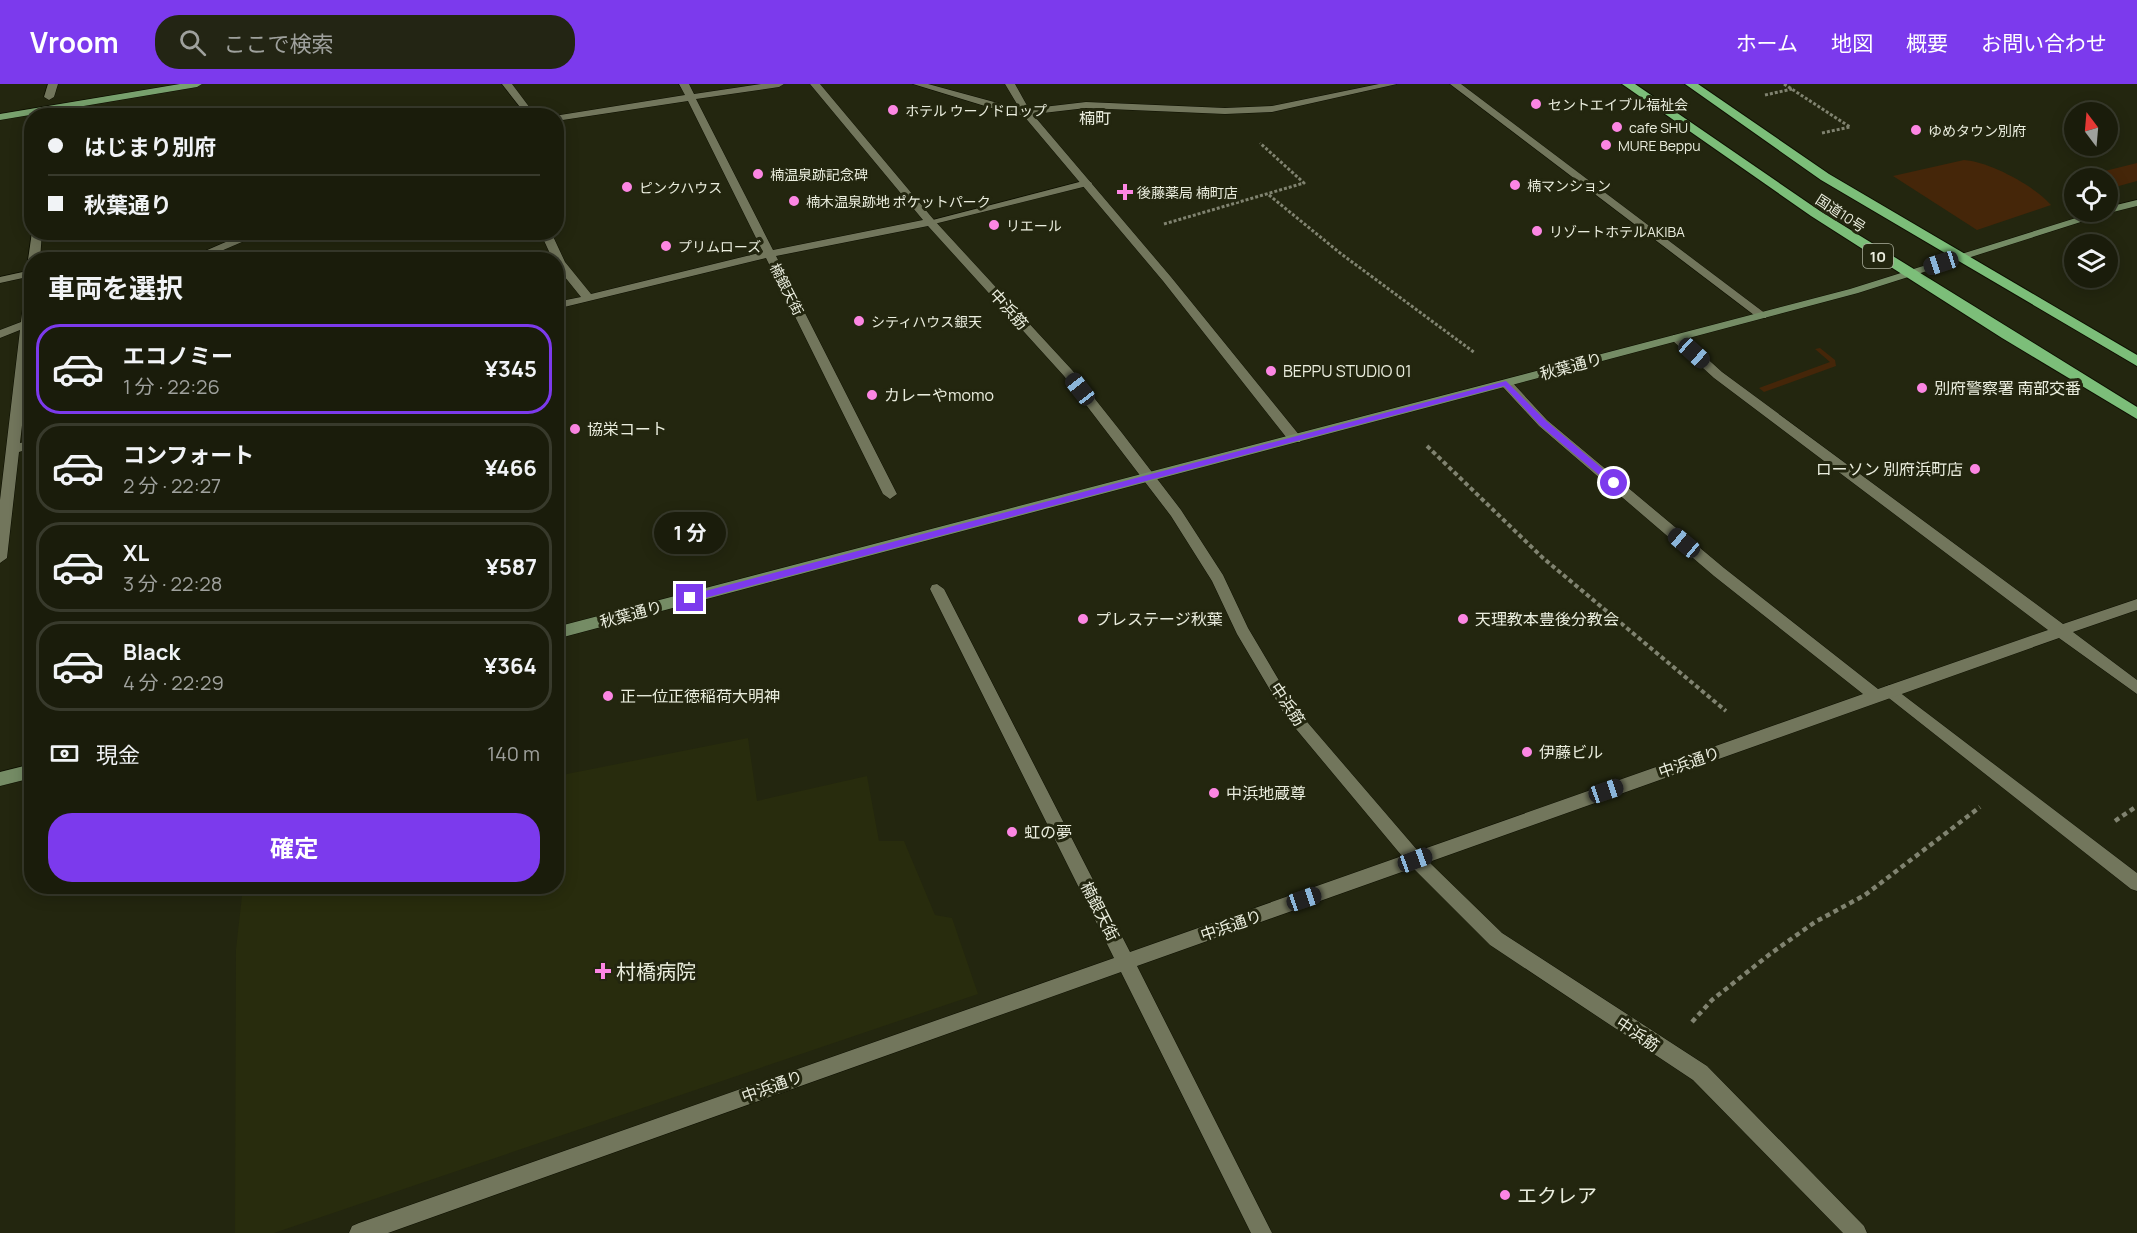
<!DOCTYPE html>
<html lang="ja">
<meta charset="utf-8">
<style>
:root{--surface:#1a1c0b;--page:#232514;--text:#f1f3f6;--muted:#9fa19d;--line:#383a2c;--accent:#7c3aed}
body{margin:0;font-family:Manrope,"Noto Sans JP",sans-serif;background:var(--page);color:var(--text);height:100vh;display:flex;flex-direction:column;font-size:22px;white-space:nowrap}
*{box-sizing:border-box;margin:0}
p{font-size:20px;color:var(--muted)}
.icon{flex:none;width:33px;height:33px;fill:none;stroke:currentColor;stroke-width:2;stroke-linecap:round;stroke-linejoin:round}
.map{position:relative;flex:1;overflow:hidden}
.sheet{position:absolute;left:24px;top:168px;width:540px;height:642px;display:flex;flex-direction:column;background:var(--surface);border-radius:24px;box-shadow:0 3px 15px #0003,0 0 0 2px var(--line)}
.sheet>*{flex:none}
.guide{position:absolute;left:24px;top:24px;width:540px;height:132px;border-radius:24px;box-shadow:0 3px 15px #0003,0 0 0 2px var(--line);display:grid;align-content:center;height:132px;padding:0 24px;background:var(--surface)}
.needle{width:39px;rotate:344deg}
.buttons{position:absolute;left:2064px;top:18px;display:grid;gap:12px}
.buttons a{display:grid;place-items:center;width:54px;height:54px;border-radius:50%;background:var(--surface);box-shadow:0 3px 15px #0003,0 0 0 2px var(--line);font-size:30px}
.end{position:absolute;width:27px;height:27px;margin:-14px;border:8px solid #7c3aed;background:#fff;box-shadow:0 0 0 3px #fff}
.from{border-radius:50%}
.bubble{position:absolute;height:42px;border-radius:21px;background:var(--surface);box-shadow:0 3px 15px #0003,0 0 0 2px var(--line);font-size:20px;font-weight:700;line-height:42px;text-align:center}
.car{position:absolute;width:18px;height:36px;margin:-18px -9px;border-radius:8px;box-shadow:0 0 4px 2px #0007;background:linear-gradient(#222 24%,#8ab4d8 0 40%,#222 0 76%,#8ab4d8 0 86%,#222 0)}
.guide b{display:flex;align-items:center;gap:21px;height:57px;font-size:22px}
.guide b+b{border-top:2px solid var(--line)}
.guide i{width:15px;height:15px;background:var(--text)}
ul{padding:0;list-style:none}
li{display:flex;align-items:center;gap:18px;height:90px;margin:0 12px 9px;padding:0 12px;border:3px solid var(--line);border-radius:24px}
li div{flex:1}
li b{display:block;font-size:22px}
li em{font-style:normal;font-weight:700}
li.active{border-color:var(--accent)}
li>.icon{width:54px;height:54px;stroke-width:1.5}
h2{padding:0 24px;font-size:27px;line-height:72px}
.pay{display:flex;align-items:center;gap:15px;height:66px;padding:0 24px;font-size:22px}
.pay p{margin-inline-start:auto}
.button{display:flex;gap:12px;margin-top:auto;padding:12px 24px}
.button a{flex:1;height:69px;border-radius:24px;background:var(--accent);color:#fff;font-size:24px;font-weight:700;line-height:69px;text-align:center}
header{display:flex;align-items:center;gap:36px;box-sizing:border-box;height:84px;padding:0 30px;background:var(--accent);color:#fff}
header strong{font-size:28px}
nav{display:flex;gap:33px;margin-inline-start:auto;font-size:21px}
.search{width:420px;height:54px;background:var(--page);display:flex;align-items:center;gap:15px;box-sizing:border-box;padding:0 21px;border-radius:24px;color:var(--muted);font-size:22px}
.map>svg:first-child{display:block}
.built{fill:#282c0d}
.green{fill:#452609}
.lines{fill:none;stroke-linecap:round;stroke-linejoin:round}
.lane-casing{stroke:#0d0f00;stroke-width:1}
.street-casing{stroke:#0d0f00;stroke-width:1}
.secondary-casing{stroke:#0d0f00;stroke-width:1}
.primary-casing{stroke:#0d0f00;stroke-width:1}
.highway-casing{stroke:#0d0f00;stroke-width:2}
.path-far2{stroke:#808370;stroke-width:3;stroke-dasharray:3 2;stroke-linecap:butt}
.path-far1{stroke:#808370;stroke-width:4;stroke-dasharray:4.5 3;stroke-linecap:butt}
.path{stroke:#808370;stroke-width:4.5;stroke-dasharray:5 4;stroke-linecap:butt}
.lane{fill:#72765c;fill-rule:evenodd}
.street{fill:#72765c;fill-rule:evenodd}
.secondary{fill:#758c65;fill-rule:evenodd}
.primary{fill:#78a16d;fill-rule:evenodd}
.highway{fill:#7cbe79;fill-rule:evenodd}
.route{fill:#7c3aed}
.poi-dot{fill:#fc86e3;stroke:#23260f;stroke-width:2}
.labels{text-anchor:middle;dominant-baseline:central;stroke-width:6;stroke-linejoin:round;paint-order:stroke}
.far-poi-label{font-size:14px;fill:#eaedde;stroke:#23260f;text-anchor:start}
.far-street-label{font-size:14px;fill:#eaedde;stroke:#23260f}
.shield{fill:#23260f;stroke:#aeb1a0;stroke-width:1.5}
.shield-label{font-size:15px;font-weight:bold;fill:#eaedde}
.far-quarter-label{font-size:16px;fill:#eaedde;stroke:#23260f}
.street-label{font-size:16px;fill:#eaedde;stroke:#23260f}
.poi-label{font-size:16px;fill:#eaedde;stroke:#23260f;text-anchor:start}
.near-poi-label{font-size:20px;fill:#eaedde;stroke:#23260f;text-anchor:start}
</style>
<header>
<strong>Vroom</strong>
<div class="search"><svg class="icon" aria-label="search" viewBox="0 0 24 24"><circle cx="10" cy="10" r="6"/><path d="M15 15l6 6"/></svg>ここで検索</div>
<nav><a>ホーム</a><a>地図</a><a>概要</a><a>お問い合わせ</a></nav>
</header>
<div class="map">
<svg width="2137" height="1149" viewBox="0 0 2137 1149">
<rect width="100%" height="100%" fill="#23260f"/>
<path class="built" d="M 748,654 L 757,717 L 867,692 L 879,757 L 904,757 L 935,831 L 952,834 L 978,910 L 274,1149 L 235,1149 L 236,865 L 243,803 L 556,802 L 557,692 Z"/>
<g class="green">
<path d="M 1964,76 C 1990,78 2033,101 2051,121 L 1977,146 L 1893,92 Z"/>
<path d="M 2137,79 L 2137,97 L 2108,105 L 2108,94 L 2077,94 Z"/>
<path d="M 1820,264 L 1835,276 L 1836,282 L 1764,308 L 1759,304 L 1830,278 L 1815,265 Z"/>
</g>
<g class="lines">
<g class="lane-casing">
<g id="lane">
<path d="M 1379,0 L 1397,0 L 1272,28 L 1225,30 L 1086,24 L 1026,31 L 1021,28 L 1026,25 L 1086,18 L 1225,24 L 1272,22 Z"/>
<path d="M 1087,96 L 1092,99 L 1091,101 L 930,141 L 925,138 Z"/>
<path d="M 32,186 L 32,192 L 0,199 L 0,193 Z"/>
<path d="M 1890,601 L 2137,789 L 2137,807 L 2131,805 L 1885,611 L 1882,607 L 1885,603 Z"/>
</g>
</g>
<g class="street-casing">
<g id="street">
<path d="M 48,0 L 58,0 L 54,13 L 49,16 L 44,13 Z"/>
<path d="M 502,0 L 512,0 L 536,32 L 527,32 Z"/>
<path d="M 679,0 L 689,0 L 694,10 L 761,0 L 784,0 L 779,3 L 696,15 L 773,166 L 923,136 L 810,0 L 820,0 L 934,136 L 1072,286 L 1122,349 L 1181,426 L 1223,491 L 1248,544 L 1296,625 L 1418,767 L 1863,610 L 1714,492 L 1539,342 L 1502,302 L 1502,296 L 1510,296 L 1547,336 L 1724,484 L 1878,605 L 2048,546 L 1714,294 L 1673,257 L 1673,251 L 1681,251 L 1722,288 L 2063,540 L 2137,515 L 2137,526 L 2073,548 L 2137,596 L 2137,610 L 2059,554 L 1429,778 L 1502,849 L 1707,982 L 1864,1142 L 1867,1149 L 1843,1149 L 1693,996 L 1490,861 L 1413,784 L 1137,882 L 1272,1149 L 1251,1149 L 1121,888 L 388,1149 L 349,1149 L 352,1142 L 359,1139 L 1114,874 L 930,505 L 932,501 L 937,500 L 944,505 L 1130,868 L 1402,772 L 1286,633 L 1237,550 L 1212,497 L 1171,432 L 1064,292 L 928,142 L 776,172 L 897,410 L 890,415 L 883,410 L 766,174 L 556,225 L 556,218 L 581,213 L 556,182 L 556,176 L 553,176 L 540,148 L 551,148 L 565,178 L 591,210 L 763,168 L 688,17 L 556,37 L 556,32 L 554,32 L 685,11 Z"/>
<path d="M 913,0 L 928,0 L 1020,25 L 1005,0 L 1015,0 L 1030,27 L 1171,193 L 1300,352 L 1301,355 L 1300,358 L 1290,358 L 1163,197 L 1023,31 L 1011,30 Z"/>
<path d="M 1450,0 L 1461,0 L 1766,230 L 1766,234 L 1758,234 Z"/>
<path d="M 32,148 L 42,148 L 40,176 L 32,176 L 32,179 L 28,176 Z"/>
<path d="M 249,148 L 265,148 L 200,176 L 184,176 Z"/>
<path d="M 32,194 L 32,252 L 20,359 L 32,356 L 32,364 L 19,368 L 7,474 L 0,479 L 0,416 L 20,246 L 0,254 L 0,246 L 21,238 L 26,197 Z"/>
</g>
</g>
<g class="secondary-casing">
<g id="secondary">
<path d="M 2137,116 L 2137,122 L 2109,129 L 1858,209 L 556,555 L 556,543 L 1850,205 L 2095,128 L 2108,128 L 2108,123 Z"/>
<path d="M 32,680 L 32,694 L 0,702 L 0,688 Z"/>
</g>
</g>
<g class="primary-casing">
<path id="primary" d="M 180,0 L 202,0 L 197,3 L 0,36 L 0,30 Z"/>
</g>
<g class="highway-casing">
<g id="highway">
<path d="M 1622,0 L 1635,0 L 1820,127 L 2137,323 L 2137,335 L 2002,254 L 1811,132 Z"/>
<path d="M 1685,0 L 1698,0 L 1829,90 L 2137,271 L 2137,282 L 1821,96 Z"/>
</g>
</g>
<g class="path-far2">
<path d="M 1784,0 L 1850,43"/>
<path d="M 1765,11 L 1792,5"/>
<path d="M 1822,49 L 1850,43"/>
<path d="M 1269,111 L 1340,169 L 1475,269"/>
<path d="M 1164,140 L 1304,99 L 1260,59"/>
</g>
<path class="path-far1" d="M 1427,362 L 1543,474 L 1726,627"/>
<g class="path">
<path d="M 2115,737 L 2137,722"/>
<path d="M 1692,938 L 1712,916 L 1770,870 L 1815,838 L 1865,811 L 1980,723"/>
</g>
<use href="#lane" class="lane"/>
<use href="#street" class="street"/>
<use href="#secondary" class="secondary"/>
<use href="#primary" class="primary"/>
<use href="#highway" class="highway"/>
</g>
<path class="route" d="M 1506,297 L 1546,337 L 1617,397 L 1617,401 L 1611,401 L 1540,341 L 1504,302 L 690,518 L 686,514 L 690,511 Z"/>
<g class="poi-dot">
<circle cx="1536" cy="20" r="6"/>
<circle cx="893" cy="26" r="6"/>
<circle cx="1617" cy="43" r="6"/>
<circle cx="1916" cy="46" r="6"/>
<circle cx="1606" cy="61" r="6"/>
<circle cx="758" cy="90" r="6"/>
<circle cx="1515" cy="101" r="6"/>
<circle cx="627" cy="103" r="6"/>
<path d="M1122 99h6v6h6v6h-6v6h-6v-6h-6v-6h6z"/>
<circle cx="794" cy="117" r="6"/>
<circle cx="994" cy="141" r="6"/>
<circle cx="1537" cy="147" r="6"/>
<circle cx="666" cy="162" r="6"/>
<circle cx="859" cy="237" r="6"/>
<circle cx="1271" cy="287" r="6"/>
<circle cx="1922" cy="304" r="6"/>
<circle cx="872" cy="311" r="6"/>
<circle cx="575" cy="345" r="6"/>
<circle cx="1975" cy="385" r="6"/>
<circle cx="1083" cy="535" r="6"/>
<circle cx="1463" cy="535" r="6"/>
<circle cx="608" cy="612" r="6"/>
<circle cx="1527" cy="668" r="6"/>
<circle cx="1214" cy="709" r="6"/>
<circle cx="1012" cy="748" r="6"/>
<path d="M600 878h6v6h6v6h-6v6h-6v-6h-6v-6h6z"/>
<circle cx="1505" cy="1111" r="6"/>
</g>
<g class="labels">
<g class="far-poi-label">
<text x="1548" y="20">セントエイブル福祉会</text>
<text x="905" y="26">ホテル ウーノドロップ</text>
<text x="1629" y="43">cafe SHU</text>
<text x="1928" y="46">ゆめタウン別府</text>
<text x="1618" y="61">MURE Beppu</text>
<text x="770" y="90">楠温泉跡記念碑</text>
<text x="1527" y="101">楠マンション</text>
<text x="639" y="103">ピンクハウス</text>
<text x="1137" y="108">後藤薬局 楠町店</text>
<text x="806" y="117">楠木温泉跡地 ポケットパーク</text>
<text x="1006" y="141">リエール</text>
<text x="1549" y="147">リゾートホテルAKIBA</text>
<text x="678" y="162">プリムローズ</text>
<text x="871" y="237">シティハウス銀天</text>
</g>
<g class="far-street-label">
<text transform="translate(1841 129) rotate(33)">国道10号</text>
<text transform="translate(787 205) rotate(63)">楠銀天街</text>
</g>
<rect class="shield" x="1863" y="160" width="30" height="24" rx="4.5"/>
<g class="shield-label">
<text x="1878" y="172">10</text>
</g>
<g class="far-quarter-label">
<text x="1095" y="34">楠町</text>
</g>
<g class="street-label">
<text transform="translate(1009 225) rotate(48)">中浜筋</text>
<text transform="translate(1571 282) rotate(-15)">秋葉通り</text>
<text transform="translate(631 530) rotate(-15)">秋葉通り</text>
<text transform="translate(1288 620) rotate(56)">中浜筋</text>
<text transform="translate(1689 678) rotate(-19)">中浜通り</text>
<text transform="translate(1100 827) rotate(63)">楠銀天街</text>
<text transform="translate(1231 841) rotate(-19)">中浜通り</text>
<text transform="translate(1638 950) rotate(34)">中浜筋</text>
<text transform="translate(772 1002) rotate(-20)">中浜通り</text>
</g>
<g class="poi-label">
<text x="1283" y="287">BEPPU STUDIO 01</text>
<text x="1934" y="304">別府警察署 南部交番</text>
<text x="884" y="311">カレーやmomo</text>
<text x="587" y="345">協栄コート</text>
<text x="1963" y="385" text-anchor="end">ローソン 別府浜町店</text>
<text x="1095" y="535">プレステージ秋葉</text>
<text x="1475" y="535">天理教本豊後分教会</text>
<text x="620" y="612">正一位正徳稲荷大明神</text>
<text x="1539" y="668">伊藤ビル</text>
<text x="1226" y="709">中浜地蔵尊</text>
<text x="1024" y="748">虹の夢</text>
</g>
<g class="near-poi-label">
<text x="616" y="887">村橋病院</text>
<text x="1517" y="1111">エクレア</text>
</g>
</g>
</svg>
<div class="buttons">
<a><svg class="needle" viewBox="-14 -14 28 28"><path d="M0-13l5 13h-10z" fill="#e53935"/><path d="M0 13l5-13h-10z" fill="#9fa19d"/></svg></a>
<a><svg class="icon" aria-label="locate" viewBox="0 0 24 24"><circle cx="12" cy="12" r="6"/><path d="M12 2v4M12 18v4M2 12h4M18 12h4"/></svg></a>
<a><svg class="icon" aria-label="layers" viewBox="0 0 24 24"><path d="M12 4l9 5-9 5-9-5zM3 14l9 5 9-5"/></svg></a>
</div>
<i class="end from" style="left:1614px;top:399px"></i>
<i class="end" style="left:690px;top:514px"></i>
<div class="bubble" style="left:654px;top:428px;width:72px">1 分</div>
<i class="car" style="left:1941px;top:179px;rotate:252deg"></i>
<i class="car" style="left:1694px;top:269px;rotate:132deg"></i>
<i class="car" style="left:1080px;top:305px;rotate:322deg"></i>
<i class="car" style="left:1684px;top:459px;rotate:310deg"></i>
<i class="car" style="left:1606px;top:707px;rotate:71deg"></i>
<i class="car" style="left:1415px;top:776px;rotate:70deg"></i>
<i class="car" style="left:1304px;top:815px;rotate:71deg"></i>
<div class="guide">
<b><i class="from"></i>はじまり別府</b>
<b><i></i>秋葉通り</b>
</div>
<section class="sheet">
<h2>車両を選択</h2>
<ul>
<li class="active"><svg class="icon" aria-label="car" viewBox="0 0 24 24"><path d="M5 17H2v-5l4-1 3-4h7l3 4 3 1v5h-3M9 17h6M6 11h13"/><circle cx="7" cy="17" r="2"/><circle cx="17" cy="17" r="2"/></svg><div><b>エコノミー</b><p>1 分 · 22:26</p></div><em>¥345</em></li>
<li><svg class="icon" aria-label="car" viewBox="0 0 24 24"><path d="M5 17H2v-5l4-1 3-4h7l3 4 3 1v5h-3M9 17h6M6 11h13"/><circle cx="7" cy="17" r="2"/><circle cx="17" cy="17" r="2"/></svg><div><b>コンフォート</b><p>2 分 · 22:27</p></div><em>¥466</em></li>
<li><svg class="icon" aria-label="car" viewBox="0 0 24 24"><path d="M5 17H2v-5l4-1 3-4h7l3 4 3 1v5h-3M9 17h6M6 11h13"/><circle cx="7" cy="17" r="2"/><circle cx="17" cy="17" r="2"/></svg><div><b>XL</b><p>3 分 · 22:28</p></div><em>¥587</em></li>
<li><svg class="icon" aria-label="car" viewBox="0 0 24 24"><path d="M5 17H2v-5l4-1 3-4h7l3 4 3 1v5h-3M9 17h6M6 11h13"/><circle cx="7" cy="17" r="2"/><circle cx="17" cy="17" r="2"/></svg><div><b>Black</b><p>4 分 · 22:29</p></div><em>¥364</em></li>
</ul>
<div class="pay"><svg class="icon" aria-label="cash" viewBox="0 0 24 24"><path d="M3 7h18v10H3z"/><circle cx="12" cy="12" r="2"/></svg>現金<p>140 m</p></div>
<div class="button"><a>確定</a></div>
</section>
</div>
